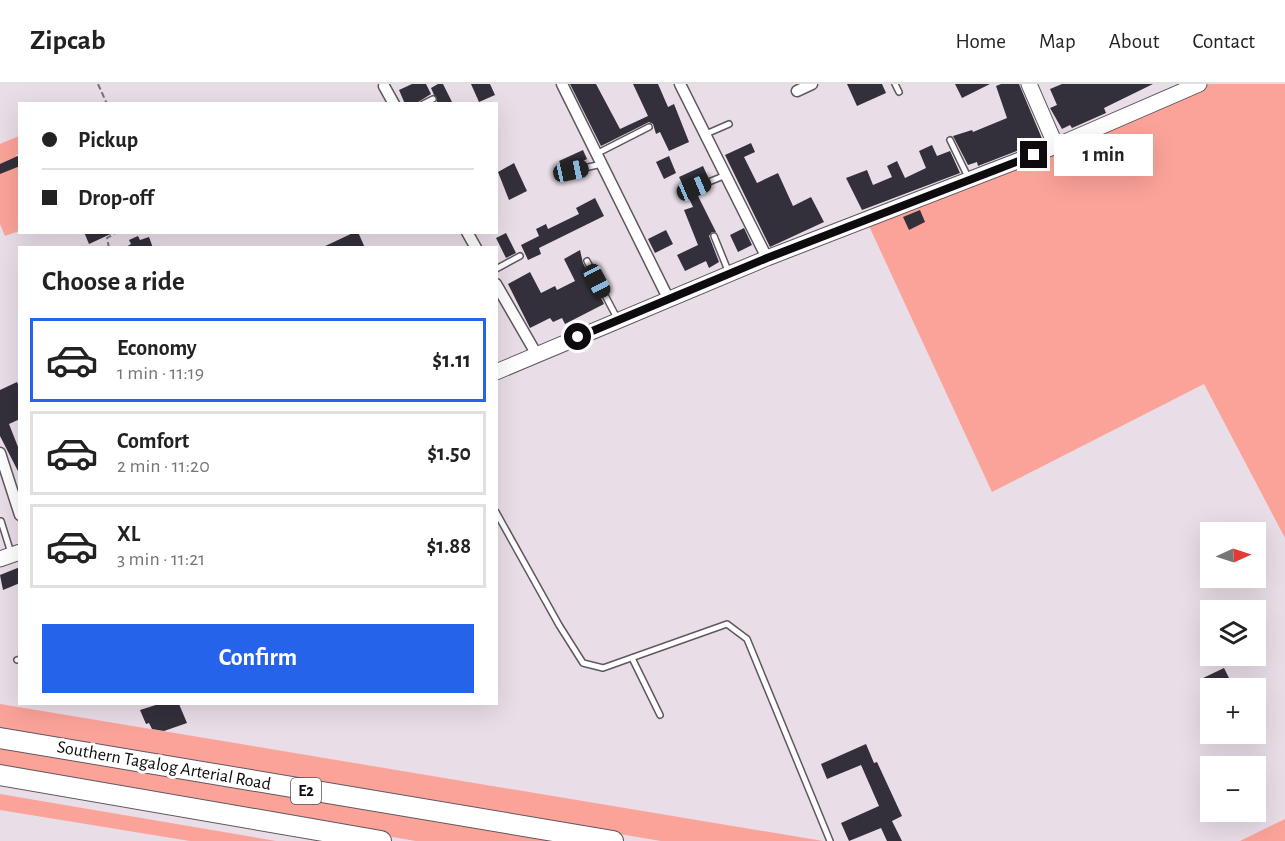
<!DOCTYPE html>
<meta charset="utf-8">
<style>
:root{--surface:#fff;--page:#f6f6f6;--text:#222;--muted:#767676;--line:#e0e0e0;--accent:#2563eb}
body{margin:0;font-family:"Alegreya Sans",sans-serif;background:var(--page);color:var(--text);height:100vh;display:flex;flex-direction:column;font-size:22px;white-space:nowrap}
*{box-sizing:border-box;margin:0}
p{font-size:20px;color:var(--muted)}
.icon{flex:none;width:33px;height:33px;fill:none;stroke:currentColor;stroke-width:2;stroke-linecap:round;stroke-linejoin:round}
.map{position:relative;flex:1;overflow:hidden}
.details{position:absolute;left:18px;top:162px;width:480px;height:459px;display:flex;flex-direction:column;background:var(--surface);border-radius:0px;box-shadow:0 6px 24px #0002}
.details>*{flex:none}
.hud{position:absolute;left:18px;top:18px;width:480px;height:132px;border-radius:0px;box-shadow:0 6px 24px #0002;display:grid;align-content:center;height:132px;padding:0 24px;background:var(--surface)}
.needle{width:39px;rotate:87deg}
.buttons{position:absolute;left:1200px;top:438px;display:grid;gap:12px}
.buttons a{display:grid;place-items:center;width:66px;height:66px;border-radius:0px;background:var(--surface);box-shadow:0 6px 24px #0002;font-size:30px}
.end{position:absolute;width:27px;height:27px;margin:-14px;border:8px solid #0e0a0e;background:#fff;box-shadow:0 0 0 3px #fff}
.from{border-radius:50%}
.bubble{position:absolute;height:42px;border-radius:0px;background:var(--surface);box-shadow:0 6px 24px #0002;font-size:20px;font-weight:600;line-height:42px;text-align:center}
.car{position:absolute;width:18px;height:36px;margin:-18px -9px;border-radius:8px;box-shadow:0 0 4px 2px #0007;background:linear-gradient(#222 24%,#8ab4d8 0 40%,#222 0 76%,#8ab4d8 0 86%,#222 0)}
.hud b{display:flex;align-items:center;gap:21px;height:57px;font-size:22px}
.hud b+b{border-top:2px solid var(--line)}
.hud i{width:15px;height:15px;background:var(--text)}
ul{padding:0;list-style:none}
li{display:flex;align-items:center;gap:18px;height:84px;margin:0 12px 9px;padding:0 12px;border:3px solid var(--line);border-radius:0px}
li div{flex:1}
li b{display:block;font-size:22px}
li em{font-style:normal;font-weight:600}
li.selected{border-color:var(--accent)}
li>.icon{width:54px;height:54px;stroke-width:1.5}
h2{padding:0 24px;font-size:27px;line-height:72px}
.action{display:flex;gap:12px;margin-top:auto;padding:12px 24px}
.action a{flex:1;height:69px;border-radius:0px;background:var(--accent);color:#fff;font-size:24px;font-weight:600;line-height:69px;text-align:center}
header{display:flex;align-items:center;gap:36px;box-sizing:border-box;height:84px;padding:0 30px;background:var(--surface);border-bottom:2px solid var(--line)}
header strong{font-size:28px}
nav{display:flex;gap:33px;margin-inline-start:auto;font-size:21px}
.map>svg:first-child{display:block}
.green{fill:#fba399}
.building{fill:#33303b}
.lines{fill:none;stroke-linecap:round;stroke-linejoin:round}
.lane-casing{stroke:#615761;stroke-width:8}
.street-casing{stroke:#615761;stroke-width:13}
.secondary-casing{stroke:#615761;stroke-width:17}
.highway-casing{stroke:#615761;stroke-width:22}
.path{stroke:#7a7279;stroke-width:2;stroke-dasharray:6 3;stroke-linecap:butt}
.lane{stroke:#fff;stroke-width:5}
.street{stroke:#fff;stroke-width:10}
.secondary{stroke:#fff;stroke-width:15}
.highway{stroke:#fff;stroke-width:20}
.route{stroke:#0e0a0e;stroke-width:8}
.labels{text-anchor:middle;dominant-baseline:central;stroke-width:6;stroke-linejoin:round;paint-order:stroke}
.shield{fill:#fff;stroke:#565456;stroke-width:1.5}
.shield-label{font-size:16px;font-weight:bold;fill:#0e0a0e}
.street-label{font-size:18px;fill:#0e0a0e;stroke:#fff}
</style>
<header>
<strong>Zipcab</strong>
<nav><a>Home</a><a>Map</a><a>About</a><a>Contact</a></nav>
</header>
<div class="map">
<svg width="1285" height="757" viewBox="0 0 1285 757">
<rect width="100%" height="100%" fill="#e9dde8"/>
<g class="green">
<path d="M 1209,0 L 1285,0 L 1285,454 L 1204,300 L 992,408 L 869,142 Z"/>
<path d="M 19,52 L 19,70 L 16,71 L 20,79 L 19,147 L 5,152 L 0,140 L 0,60 Z"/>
<path d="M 0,620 L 823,757 L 661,757 L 0,646 Z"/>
<path d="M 0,661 L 558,757 L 416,757 L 0,686 Z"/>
<path d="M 0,710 L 276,757 L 190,757 L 0,726 Z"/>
<path d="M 1285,735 L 1285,757 L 1240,757 Z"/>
</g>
<g class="building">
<path d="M 412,0 L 426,0 L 431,10 L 415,20 L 405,20 L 399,6 Z"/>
<path d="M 438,0 L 443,0 L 453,20 L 438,20 L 431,4 Z"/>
<path d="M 471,0 L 490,0 L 495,11 L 479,18 Z"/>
<path d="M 570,0 L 596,0 L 620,45 L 648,32 L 633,0 L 658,0 L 668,23 L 674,20 L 689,58 L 669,67 L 660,48 L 656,50 L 653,40 L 649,38 L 601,62 Z"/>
<path d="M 847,0 L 882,0 L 886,9 L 857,22 Z"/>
<path d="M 955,0 L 990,0 L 962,14 Z"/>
<path d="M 1001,0 L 1019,0 L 1043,57 L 978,82 L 977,78 L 968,81 L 953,52 L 972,46 L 973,48 L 1007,34 L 996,2 Z"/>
<path d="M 1062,0 L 1153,0 L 1104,24 L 1106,29 L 1072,44 L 1070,41 L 1062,45 L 1050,24 L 1057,21 L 1050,5 Z"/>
<path d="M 751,59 L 755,68 L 744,73 L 757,99 L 778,89 L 793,122 L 811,113 L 824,138 L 770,163 L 725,71 Z"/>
<path d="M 932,61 L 937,72 L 950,67 L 960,89 L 862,126 L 846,94 L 867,86 L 873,101 L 892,93 L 887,82 L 897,77 L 905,94 L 926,84 L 919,67 Z"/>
<path d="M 583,66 L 587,75 L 564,87 L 559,77 Z"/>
<path d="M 20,71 L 20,82 L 0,90 L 0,80 Z"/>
<path d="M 669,72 L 676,89 L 664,95 L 656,78 Z"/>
<path d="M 514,79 L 527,107 L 509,116 L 498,88 Z"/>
<path d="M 703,82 L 708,93 L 692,100 L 689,105 L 696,108 L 716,148 L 712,148 L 709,152 L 719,178 L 709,184 L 706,177 L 685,187 L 677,171 L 698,161 L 684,126 L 693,123 L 679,93 Z"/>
<path d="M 595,114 L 604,132 L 539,164 L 541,170 L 528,176 L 521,161 L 539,152 L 536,145 L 546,140 L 548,145 L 579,130 L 576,124 Z"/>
<path d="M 920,126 L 925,138 L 909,146 L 903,133 Z"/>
<path d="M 744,144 L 752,161 L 738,168 L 730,151 Z"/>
<path d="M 666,146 L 673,160 L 655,169 L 648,155 Z"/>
<path d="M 84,148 L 115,148 L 89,160 Z"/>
<path d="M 355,148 L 358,148 L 365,164 L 321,164 Z"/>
<path d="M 506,149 L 516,169 L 506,174 L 496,154 Z"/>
<path d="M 138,152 L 140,156 L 149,153 L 153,164 L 124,164 L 131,160 L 129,156 Z"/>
<path d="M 580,166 L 583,179 L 604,220 L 565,240 L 562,234 L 553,238 L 550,234 L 530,244 L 508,200 L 530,188 L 541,209 L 555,202 L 557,206 L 575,197 L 564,175 Z"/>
<path d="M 17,298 L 20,305 L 20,335 L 9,340 L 20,368 L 20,391 L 0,352 L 0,306 Z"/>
<path d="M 20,483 L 20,499 L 3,506 L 0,491 Z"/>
<path d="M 1224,584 L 1234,604 L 1206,604 L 1201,595 Z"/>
<path d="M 159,620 L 179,620 L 187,639 L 164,647 L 152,645 L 149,639 L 146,640 L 140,626 Z"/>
<path d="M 866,660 L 874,679 L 877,678 L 902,732 L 892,737 L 902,757 L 887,757 L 881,744 L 849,757 L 841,739 L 879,722 L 861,681 L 827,695 L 821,680 Z"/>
</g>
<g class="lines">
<g class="lane-casing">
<g id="lane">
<path d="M 895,0 L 899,8"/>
<path d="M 423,20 L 433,15"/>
<path d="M 706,50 L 729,40"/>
<path d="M 950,56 L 969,95"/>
<path d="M 596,70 L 649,43"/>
<path d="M 571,87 L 602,80"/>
<path d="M 694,104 L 726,91"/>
<path d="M 714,152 L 729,189"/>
<path d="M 587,177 L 617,234"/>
<path d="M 496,185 L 520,172"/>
<path d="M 496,428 L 559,541 L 583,579 L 603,584 L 727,540 L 747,555 L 830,757"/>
<path d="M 1,437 L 11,469"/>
<path d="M 632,574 L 660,631"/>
<path d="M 17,576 L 20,575"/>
</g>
</g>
<g class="street-casing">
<g id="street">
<path d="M 562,0 L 668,214"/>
<path d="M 680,0 L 767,174"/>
<path d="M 384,2 L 394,20"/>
<path d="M 797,7 L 812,0"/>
<path d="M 467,148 L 476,164"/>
<path d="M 496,200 L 537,271"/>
<path d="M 0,369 L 20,431"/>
</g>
</g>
<g class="secondary-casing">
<g id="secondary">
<path d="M 1029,0 L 1056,62"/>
<path d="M 496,288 L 767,174 L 1056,62 L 1199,0"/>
<path d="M 0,475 L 20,468"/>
</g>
</g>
<g class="highway-casing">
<g id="highway">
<path d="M 0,654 L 613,757"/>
<path d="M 0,691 L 381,757"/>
</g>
</g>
<g class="path">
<path d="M 98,0 L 107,20"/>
<path d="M 109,164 L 107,154 L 117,148"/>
</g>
<use href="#lane" class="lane"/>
<use href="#street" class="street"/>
<use href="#secondary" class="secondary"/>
<use href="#highway" class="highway"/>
</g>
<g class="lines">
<path class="route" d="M 578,253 L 767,174 L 1034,71"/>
</g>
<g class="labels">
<rect class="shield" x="291" y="694" width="30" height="26" rx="4.5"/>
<g class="shield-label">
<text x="306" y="707">E2</text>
</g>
<g class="street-label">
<text transform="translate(164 682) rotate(10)">Southern Tagalog Arterial Road</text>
</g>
</g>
</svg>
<div class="buttons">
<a><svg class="needle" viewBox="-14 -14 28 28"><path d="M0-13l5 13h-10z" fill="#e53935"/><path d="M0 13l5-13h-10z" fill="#767676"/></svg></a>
<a><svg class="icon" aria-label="layers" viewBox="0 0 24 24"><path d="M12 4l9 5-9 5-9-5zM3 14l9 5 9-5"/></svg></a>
<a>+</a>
<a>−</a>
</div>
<i class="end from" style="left:578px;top:253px"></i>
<i class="end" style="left:1034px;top:71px"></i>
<div class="bubble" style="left:1054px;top:50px;width:99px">1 min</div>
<i class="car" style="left:571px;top:87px;rotate:78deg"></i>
<i class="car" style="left:694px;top:104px;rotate:67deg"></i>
<i class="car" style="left:597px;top:197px;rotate:152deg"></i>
<div class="hud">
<b><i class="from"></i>Pickup</b>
<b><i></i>Drop-off</b>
</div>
<section class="details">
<h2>Choose a ride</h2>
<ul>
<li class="selected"><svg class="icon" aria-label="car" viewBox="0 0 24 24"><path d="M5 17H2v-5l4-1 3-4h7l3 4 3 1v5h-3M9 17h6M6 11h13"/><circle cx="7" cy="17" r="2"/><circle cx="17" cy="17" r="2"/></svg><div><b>Economy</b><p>1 min · 11:19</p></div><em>$1.11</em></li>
<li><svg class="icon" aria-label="car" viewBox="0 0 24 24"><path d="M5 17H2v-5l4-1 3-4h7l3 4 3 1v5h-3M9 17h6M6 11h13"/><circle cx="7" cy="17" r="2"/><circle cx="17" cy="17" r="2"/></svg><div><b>Comfort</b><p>2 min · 11:20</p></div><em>$1.50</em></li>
<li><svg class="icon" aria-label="car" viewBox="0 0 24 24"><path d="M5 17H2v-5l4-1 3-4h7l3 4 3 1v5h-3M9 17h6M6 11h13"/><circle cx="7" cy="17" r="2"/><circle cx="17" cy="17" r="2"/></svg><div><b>XL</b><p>3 min · 11:21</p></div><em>$1.88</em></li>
</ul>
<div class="action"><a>Confirm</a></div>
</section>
</div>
